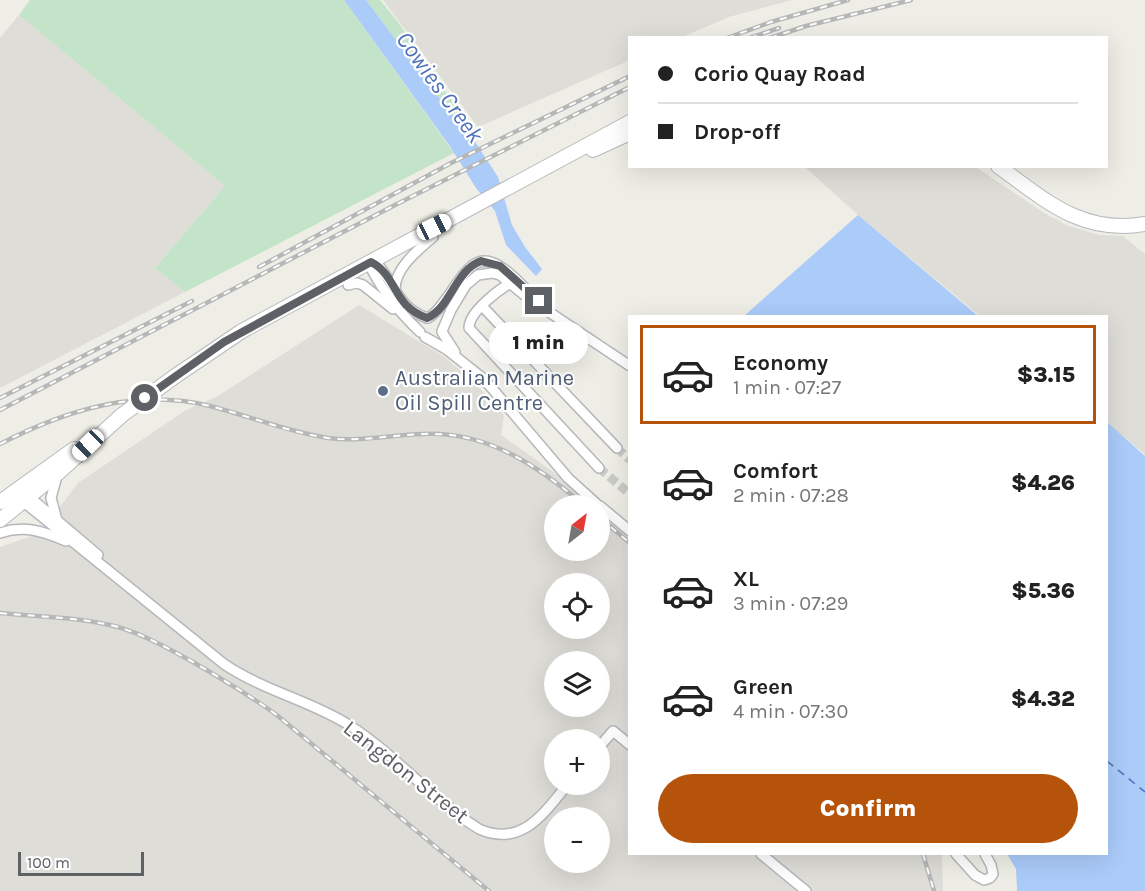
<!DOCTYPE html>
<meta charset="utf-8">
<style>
:root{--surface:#fff;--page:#f6f6f6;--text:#222;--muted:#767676;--line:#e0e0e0;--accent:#b45309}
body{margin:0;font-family:Karla,sans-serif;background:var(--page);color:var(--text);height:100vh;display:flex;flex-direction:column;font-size:22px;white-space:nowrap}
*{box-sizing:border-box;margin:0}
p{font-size:20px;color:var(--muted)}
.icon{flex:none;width:33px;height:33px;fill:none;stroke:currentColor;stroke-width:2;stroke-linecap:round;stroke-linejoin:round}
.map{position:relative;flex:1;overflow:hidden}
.panel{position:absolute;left:628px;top:315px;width:480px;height:540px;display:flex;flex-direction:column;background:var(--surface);border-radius:0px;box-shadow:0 6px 24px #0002}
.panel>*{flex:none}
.guide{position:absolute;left:628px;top:36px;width:480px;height:132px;border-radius:0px;box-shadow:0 6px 24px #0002;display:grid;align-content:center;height:132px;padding:0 30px;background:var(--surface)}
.needle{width:39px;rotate:31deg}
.controls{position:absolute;left:544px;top:495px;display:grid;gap:12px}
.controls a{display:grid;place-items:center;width:66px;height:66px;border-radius:50%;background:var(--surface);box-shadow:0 6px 24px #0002;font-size:30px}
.scale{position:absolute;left:18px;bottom:15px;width:126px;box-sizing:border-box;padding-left:6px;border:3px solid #5d6065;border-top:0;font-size:16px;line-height:21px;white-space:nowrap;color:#5d6065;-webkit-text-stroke:4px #fff;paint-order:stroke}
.end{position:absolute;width:27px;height:27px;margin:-14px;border:8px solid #5d6065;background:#fff;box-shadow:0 0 0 3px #fff}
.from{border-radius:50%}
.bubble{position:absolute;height:42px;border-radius:21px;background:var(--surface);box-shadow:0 6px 24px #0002;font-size:20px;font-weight:800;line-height:42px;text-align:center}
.car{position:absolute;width:18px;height:36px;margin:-18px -9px;border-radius:8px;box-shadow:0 0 4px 2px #0007;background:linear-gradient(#fff 24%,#345 0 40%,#fff 0 76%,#345 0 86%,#fff 0)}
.guide b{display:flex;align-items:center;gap:21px;height:57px;font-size:22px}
.guide b+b{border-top:2px solid var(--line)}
.guide i{width:15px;height:15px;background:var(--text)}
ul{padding:10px 0 0;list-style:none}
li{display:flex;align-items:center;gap:18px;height:99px;margin:0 12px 9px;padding:0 18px;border:3px solid transparent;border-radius:0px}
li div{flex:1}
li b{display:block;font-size:22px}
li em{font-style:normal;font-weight:800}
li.active{border-color:var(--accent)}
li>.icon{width:54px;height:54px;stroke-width:1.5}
.button{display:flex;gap:12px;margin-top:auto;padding:12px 30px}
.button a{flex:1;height:69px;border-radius:36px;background:var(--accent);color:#fff;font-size:24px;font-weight:800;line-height:69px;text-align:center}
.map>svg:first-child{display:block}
.industrial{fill:#deddd8;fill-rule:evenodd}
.green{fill:#c4e4c9}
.water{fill:#abcbf9}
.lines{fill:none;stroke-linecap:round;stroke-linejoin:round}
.ferry{stroke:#4f72bc;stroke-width:1.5;stroke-dasharray:8 6;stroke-linecap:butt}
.minor-tunnel{stroke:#cacac6;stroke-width:9;stroke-dasharray:9 4.5;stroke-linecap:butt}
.minor-casing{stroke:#b6b7bb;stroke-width:12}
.secondary-casing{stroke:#b7b9be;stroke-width:16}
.minor{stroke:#fff;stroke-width:9}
.secondary{stroke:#fff;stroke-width:14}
.rail-casing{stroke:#b6b7b7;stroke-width:4.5}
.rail{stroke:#fff;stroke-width:2;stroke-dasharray:7;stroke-linecap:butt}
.secondary-bridge-casing{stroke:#b7b9be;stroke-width:16;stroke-linecap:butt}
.secondary-bridge{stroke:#fff;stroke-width:14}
.route{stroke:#5d6065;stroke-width:8}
.service-dot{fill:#5c6f8a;stroke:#fff;stroke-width:2}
.labels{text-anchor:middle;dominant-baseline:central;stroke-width:4.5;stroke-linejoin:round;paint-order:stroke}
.service-label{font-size:22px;fill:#4e5e75;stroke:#fff;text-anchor:start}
.street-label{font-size:22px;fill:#5d6065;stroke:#fff}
.water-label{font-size:24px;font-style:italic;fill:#4f72bc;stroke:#fff}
</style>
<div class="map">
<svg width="1145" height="891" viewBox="0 0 1145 891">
<rect width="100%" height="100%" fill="#efeee6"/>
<g class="industrial">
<path d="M 383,0 L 792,0 L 729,17 L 682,37 L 630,38 L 630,60 L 478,127 Z"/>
<path d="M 19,15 L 225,186 L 155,268 L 185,292 L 0,388 L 0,38 Z"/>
<path d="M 805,167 L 976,167 L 1041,211 L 1066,225 L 1099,235 L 1123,236 L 1145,254 L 1145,454 L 1107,423 L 1107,316 L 980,316 L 858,215 Z"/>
<path d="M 359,305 L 443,356 L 476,384 L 504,416 L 501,435 L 552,471 L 594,505 L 555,506 L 555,550 L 600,550 L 600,511 L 630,536 L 630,854 L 942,854 L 943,891 L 0,891 L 0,547 L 40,533 L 78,483 L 186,410 L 218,396 ZM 555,584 L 600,584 L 600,628 L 555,628 ZM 555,662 L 600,662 L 600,706 L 555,706 ZM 555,740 L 600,740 L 600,784 L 555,784 ZM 555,818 L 600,818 L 600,862 L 555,862 Z"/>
</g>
<g class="green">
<path d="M 30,0 L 344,0 L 454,153 L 185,292 L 155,268 L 225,186 L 19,15 Z"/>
<path d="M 366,0 L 380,0 L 398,22 L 477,137 L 474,140 L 447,108 Z"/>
</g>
<g class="water">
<path d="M 344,0 L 366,0 L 447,108 L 474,140 L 498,177 L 512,225 L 525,247 L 542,269 L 536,276 L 506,245 L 495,211 L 476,188 L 449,145 Z"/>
<path d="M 858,215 L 978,316 L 744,316 Z"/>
<path d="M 1107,422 L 1145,456 L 1145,891 L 1017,891 L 1016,869 L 1007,854 L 1107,854 Z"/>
</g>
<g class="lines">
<path class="ferry" d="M 1107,761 L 1145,792"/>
<g class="minor-tunnel">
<path d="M 617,448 L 630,460"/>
<path d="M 599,468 L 630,494"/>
</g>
<g class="minor-casing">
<g id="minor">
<path d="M 379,266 C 396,287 399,308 427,318"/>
<path d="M 372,270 C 384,293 401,314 420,332"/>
<path d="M 516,280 C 502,287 469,311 469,328 L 599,468"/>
<path d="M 348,285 L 357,283 L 363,285 L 393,309"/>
<path d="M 395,289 C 395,268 418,250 433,237"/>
<path d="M 482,306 L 617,448"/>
<path d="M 428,318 C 437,313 441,305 447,298 C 455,287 462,273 473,265 C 493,250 518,282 531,294"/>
<path d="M 442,331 L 451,310 L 466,285 L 478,275 L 492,273 L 500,275 L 528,298 L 630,366"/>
<path d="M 442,332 L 455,352"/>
<path d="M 425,337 L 446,349 L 484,379 L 568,478 L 599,506"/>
<path d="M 26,494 L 98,555"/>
<path d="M 20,499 L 224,664 C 264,691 309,700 349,725 C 396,755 432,800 479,829 C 522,848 544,813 568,784"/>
<path d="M 600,506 L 630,531"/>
<path d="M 57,520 L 51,498 L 57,476"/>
<path d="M 0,533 C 24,525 43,531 66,541"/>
<path d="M 600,746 L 613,731 L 630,745"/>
<path d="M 761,854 L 806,891"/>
<path d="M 956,854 L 975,875 L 984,880 L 990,878 L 993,874 L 991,865 L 985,854"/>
</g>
</g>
<g class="secondary-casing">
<g id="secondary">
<path d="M 593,150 L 630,133"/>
<path d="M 998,166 C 1045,200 1082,235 1145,224"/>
<path d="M 174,377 L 242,331 L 630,122"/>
<path d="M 0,502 L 74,449"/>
<path d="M 0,520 L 58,473 L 122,415"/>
</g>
</g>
<use href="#minor" class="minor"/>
<use href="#secondary" class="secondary"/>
<g class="rail-casing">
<g id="rail">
<path d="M 727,38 L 771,22 L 848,0"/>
<path d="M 750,38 L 779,28"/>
<path d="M 770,38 L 806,26 L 911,0"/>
<path d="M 259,267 L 451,163 L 630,76"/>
<path d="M 0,398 L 192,301"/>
<path d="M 0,410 L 397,204 L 630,87"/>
<path d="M 0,444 C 66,410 136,388 210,406 C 249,416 288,432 328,438 C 360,442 391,435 423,434 C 488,431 538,466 585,506"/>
<path d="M 600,518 L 630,543"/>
<path d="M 0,613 C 39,617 81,617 118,627 C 145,635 169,649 193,662 C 222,679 251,696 278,716 L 489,891"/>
<path d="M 923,854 L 934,891"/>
</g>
</g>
<use href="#rail" class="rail"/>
<g class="secondary-bridge-casing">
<path id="secondary-bridge" d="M 122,415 L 174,377"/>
</g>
<use href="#secondary-bridge" class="secondary-bridge"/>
</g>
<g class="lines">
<path class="route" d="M 145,398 L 224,342 L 371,262 C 398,276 392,306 427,318 C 451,308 455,270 481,261 L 500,266 L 539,301"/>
</g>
<circle class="service-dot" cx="383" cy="391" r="6"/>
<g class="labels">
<g class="service-label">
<text x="395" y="378">Australian Marine<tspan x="395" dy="25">Oil Spill Centre</tspan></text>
</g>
<g class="street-label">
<text transform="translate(406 772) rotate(38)">Langdon Street</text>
</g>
<g class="water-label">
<text transform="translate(440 87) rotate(54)">Cowies Creek</text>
</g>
</g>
</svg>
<div class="controls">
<a><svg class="needle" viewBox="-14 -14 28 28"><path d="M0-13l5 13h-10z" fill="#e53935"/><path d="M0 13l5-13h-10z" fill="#767676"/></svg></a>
<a><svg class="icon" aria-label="locate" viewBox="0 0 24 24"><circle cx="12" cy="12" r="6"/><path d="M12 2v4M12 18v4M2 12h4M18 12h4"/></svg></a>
<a><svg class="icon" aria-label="layers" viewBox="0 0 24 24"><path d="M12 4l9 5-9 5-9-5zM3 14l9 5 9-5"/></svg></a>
<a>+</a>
<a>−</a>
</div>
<div class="scale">100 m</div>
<i class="end from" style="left:145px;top:398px"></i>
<i class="end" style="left:539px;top:301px"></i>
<div class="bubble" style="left:489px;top:322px;width:99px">1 min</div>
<i class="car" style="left:434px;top:227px;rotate:64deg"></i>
<i class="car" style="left:88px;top:445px;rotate:226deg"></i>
<div class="guide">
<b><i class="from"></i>Corio Quay Road</b>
<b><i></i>Drop-off</b>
</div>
<section class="panel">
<ul>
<li class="active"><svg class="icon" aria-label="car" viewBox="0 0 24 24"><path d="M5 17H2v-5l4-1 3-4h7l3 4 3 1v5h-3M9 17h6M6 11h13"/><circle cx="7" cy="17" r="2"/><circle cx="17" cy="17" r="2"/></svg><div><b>Economy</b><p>1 min · 07:27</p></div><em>$3.15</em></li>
<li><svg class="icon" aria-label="car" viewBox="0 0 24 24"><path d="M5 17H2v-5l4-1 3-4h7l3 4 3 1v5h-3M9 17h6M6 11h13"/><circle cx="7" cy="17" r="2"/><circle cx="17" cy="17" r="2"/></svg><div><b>Comfort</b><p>2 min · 07:28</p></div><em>$4.26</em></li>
<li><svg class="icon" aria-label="car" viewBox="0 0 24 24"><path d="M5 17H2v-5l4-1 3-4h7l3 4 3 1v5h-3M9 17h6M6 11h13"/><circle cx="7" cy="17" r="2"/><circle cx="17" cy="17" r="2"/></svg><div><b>XL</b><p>3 min · 07:29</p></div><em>$5.36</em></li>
<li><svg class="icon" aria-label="car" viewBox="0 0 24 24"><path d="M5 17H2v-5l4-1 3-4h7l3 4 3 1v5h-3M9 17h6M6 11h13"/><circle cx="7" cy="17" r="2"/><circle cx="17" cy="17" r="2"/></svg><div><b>Green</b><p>4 min · 07:30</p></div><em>$4.32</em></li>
</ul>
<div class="button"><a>Confirm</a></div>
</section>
</div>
